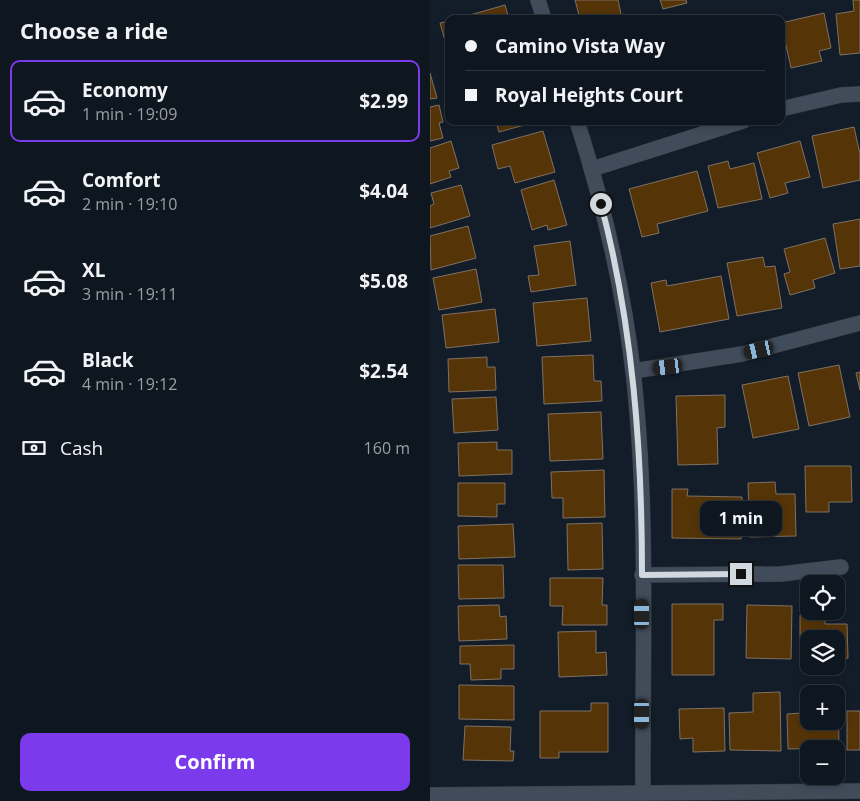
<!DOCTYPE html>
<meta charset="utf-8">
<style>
:root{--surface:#0e161f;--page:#171f28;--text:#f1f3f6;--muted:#9b9fa4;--line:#2e353d;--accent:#7c3aed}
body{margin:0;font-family:"Open Sans",sans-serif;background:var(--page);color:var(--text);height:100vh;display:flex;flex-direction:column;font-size:19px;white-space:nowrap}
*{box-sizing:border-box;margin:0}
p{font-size:16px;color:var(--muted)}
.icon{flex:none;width:28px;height:28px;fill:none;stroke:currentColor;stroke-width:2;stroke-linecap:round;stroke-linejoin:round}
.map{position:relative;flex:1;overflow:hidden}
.side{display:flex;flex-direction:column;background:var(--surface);width:430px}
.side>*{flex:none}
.hud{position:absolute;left:15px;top:15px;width:340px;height:110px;border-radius:10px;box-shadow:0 2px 8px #0003,0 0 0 1px var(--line);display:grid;align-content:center;height:110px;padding:0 20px;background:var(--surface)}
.fabs{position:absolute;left:370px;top:575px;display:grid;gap:10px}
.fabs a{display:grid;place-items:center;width:45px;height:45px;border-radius:10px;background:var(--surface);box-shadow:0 2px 8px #0003,0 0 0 1px var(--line);font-size:25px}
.end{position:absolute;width:22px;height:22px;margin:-11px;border:6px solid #d1d8e0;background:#111;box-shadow:0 0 0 2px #111}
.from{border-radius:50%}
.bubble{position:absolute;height:35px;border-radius:10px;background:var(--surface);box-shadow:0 2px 8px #0003,0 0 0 1px var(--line);font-size:16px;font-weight:700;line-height:35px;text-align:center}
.car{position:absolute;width:15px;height:30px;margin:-15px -8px;border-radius:6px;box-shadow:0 0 4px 1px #0007;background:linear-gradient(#222 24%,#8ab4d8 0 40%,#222 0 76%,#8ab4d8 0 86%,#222 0)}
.hud b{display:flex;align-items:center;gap:18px;height:48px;font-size:19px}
.hud b+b{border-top:1px solid var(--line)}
.hud i{width:12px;height:12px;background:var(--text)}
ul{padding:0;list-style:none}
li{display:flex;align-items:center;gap:15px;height:82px;margin:0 10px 8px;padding:0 10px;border:2px solid transparent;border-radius:10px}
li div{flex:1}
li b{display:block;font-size:19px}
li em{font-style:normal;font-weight:700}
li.current{border-color:var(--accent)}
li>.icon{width:45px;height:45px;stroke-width:1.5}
h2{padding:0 20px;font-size:22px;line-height:60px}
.pay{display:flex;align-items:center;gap:12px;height:55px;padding:0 20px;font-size:19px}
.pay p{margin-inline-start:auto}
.button{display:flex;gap:10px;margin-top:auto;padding:10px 20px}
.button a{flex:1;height:58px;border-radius:10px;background:var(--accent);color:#fff;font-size:20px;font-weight:700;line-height:58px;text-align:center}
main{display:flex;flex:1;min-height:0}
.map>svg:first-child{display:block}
.building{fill:#553408;stroke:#7f7163;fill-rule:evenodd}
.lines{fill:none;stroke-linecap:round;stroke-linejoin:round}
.minor-casing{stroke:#343943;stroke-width:16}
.tertiary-casing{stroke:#343943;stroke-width:16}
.minor{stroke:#414c5a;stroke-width:15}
.tertiary{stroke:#414c5a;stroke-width:15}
.route{stroke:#d1d8e0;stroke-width:6}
</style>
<main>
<section class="side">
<h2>Choose a ride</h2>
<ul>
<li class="current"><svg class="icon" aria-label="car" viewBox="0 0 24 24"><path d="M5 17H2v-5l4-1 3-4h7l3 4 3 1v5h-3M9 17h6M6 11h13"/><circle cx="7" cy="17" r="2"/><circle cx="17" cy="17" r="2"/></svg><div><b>Economy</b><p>1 min · 19:09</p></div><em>$2.99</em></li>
<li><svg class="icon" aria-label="car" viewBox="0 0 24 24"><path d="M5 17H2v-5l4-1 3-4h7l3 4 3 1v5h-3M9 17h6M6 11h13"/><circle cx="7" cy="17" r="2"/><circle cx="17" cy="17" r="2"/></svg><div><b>Comfort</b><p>2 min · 19:10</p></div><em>$4.04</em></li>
<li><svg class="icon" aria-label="car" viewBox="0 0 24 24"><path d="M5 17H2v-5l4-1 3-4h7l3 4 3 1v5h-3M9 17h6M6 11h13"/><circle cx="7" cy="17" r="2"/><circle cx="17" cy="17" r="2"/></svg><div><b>XL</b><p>3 min · 19:11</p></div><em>$5.08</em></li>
<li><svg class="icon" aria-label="car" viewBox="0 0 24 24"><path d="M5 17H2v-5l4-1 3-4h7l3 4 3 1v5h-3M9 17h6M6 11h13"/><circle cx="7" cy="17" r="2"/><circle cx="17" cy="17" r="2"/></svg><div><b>Black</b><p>4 min · 19:12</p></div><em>$2.54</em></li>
</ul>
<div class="pay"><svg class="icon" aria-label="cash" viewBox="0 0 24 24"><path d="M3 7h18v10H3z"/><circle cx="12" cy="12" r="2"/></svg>Cash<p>160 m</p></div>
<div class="button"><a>Confirm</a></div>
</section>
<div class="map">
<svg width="430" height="801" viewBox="0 0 430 801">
<rect width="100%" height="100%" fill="#131d29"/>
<g class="building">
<path d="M 145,0 L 188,0 L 192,19 L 150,19 Z"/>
<path d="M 230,0 L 256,0 L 257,3 L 233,9 Z"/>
<path d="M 423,0 L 430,0 L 430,53 L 410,55 L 406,14 L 424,11 Z"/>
<path d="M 75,5 L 79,19 L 26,19 Z"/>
<path d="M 394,13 L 401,48 L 389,51 L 392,61 L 361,68 L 351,23 Z"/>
<path d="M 19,21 L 19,55 L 10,23 Z"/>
<path d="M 0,73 L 7,98 L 0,99 Z"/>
<path d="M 9,105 L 13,122 L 9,123 L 13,138 L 0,141 L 0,107 Z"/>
<path d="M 66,121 L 109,121 L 69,132 Z"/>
<path d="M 424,127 L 430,154 L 430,180 L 393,188 L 382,136 Z"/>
<path d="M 113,131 L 125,172 L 85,183 L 80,166 L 68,169 L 62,145 Z"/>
<path d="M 21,141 L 29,168 L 19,171 L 21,177 L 0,184 L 0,148 Z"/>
<path d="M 370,141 L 380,177 L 355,183 L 358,193 L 340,198 L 327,153 Z"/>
<path d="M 298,161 L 300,169 L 324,163 L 332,199 L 288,208 L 278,166 Z"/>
<path d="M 267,171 L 278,211 L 227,224 L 229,233 L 212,237 L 199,189 Z"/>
<path d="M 124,180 L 137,225 L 118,230 L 117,225 L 102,230 L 91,190 Z"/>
<path d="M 31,185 L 40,216 L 0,228 L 0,206 L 4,204 L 1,193 Z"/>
<path d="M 430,219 L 430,266 L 410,269 L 403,224 Z"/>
<path d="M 38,226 L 46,258 L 1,270 L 0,236 Z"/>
<path d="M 395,238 L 405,273 L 383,280 L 385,288 L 360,295 L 354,274 L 360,272 L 354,249 Z"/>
<path d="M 140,241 L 146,285 L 101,292 L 98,276 L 109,275 L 104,246 Z"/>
<path d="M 333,257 L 335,267 L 345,266 L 352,308 L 307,316 L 297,263 Z"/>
<path d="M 46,269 L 52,302 L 9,310 L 3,278 Z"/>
<path d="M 291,276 L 299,319 L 230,332 L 221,283 L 236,280 L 237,286 Z"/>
<path d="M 157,298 L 161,341 L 107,346 L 103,303 Z"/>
<path d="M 65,309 L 69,342 L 16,348 L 12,315 Z"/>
<path d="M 163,355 L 164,381 L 171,381 L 172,401 L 114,404 L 112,357 Z"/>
<path d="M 57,357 L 57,367 L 65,367 L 66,390 L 19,392 L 18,359 Z"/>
<path d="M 409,365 L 420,417 L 379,426 L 368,373 Z"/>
<path d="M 430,372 L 430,390 L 426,373 Z"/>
<path d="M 358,376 L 369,429 L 323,438 L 312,385 Z"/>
<path d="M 295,395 L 295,427 L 287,428 L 288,464 L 248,465 L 246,396 Z"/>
<path d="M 66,397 L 68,430 L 24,433 L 22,399 Z"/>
<path d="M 171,412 L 173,459 L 120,461 L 118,414 Z"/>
<path d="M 67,442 L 67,450 L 82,450 L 82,474 L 29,476 L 28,443 Z"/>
<path d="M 375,466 L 421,466 L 422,502 L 399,502 L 399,512 L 376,512 Z"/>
<path d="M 174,470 L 175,517 L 133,518 L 133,498 L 122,498 L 121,472 Z"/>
<path d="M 345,482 L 346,494 L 365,494 L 366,536 L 320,537 L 318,483 Z"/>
<path d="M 28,483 L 75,483 L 75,504 L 67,504 L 67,517 L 28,516 Z"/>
<path d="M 242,489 L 258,489 L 257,496 L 312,497 L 311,539 L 242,538 Z"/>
<path d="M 172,523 L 173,569 L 138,570 L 137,524 Z"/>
<path d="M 83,524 L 85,557 L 29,559 L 28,526 Z"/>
<path d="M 28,565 L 73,565 L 74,598 L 29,599 Z"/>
<path d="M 120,578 L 173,578 L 172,605 L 177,605 L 177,625 L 132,625 L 133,606 L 120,606 Z"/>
<path d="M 242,604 L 293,604 L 293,620 L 284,620 L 284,675 L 242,675 Z"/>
<path d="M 69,605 L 70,617 L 76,616 L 77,639 L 29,641 L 28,606 Z"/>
<path d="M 317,605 L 362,606 L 361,659 L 316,658 Z"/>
<path d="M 395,614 L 395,624 L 417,624 L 418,658 L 406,659 L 406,639 L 379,639 L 379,659 L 370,659 L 370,615 Z"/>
<path d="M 166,631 L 166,653 L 176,652 L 177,675 L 129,677 L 128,632 Z"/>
<path d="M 84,645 L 84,669 L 71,669 L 71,679 L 41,680 L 40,664 L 30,664 L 30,646 Z"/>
<path d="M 29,685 L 84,686 L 84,720 L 29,719 Z"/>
<path d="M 350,692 L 351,751 L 300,750 L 299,713 L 323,712 L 323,693 Z"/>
<path d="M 408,692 L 409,748 L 358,749 L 357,714 L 371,713 L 371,693 ZM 379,694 L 406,694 L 406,721 L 379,721 Z"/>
<path d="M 161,703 L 178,703 L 178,752 L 129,752 L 129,758 L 110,758 L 110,711 L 161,711 Z"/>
<path d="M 294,708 L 295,751 L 263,752 L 263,738 L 250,739 L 249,709 Z"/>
<rect x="417" y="711" width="13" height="39"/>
<path d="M 35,726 L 81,727 L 80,751 L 84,751 L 83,761 L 33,760 Z"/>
</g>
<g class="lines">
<g class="minor-casing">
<g id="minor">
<path d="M 108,0 L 114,19"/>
<path d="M 351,109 L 411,95 L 430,94"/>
<path d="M 147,121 C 173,203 193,286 203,371 C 219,510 212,653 213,793"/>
<path d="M 162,169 L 313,121"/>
<path d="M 203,371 L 312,354 L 430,323"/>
<path d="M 212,575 L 351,574 L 411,567"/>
</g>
</g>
<g class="tertiary-casing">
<path id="tertiary" d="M 0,795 L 430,791"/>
</g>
<use href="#minor" class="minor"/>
<use href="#tertiary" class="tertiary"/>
</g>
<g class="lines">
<path class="route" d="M 171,204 C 203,326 212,449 212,575 L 311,574"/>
</g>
</svg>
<div class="fabs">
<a><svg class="icon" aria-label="locate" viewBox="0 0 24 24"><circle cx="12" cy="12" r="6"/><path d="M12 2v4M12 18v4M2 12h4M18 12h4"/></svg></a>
<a><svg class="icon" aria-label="layers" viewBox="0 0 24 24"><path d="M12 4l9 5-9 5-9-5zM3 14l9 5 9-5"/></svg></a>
<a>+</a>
<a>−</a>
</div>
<i class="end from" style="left:171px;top:204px"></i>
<i class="end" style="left:311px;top:574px"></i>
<div class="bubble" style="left:270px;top:501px;width:82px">1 min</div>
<i class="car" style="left:329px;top:350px;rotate:257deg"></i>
<i class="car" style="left:238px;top:367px;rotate:263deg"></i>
<i class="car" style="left:212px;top:614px;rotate:0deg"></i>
<i class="car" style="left:212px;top:714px;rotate:180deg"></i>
<div class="hud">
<b><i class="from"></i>Camino Vista Way</b>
<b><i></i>Royal Heights Court</b>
</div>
</div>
</main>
